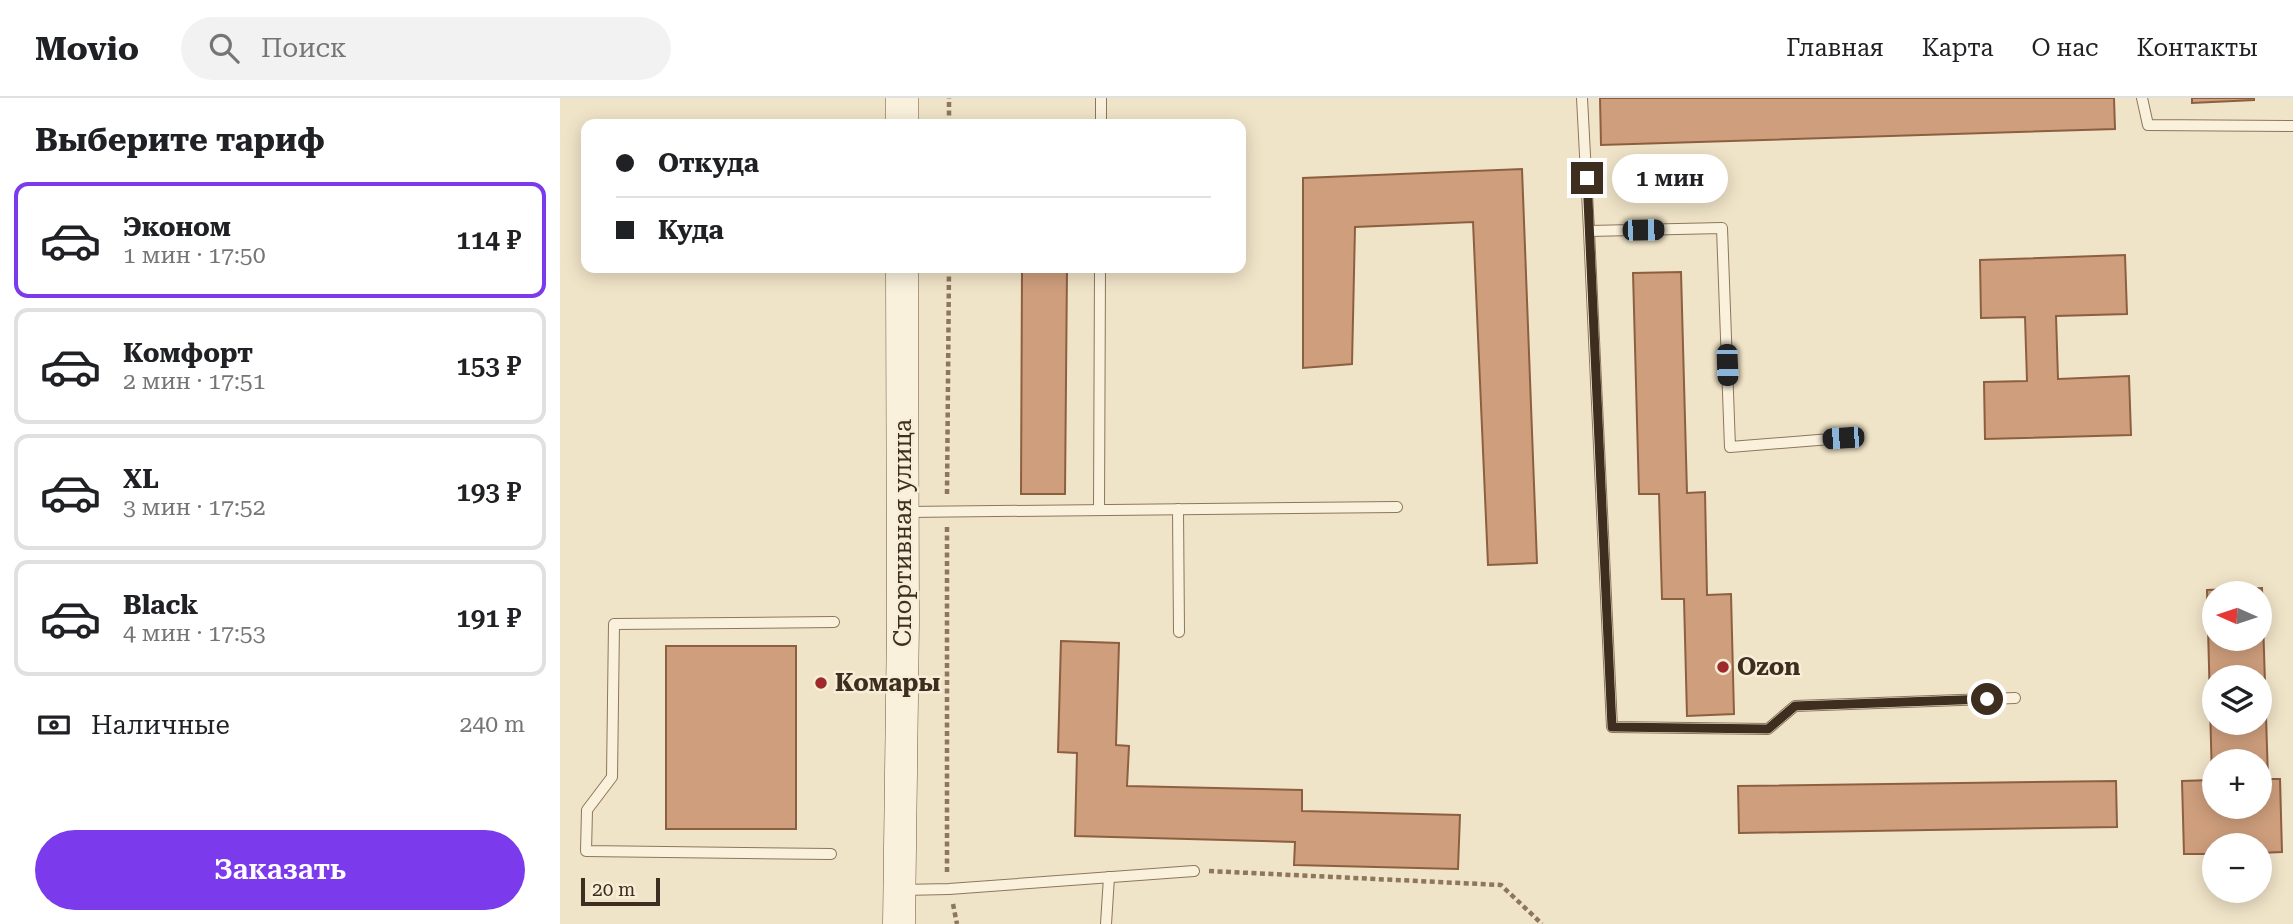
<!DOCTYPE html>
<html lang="ru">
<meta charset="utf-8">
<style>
:root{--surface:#fff;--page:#f2f2f2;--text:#202124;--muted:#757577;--line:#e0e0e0;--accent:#7c3aed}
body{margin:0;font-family:"Roboto Serif",serif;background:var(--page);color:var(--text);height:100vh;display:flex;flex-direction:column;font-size:26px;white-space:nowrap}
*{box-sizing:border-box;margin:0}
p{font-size:23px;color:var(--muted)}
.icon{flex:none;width:38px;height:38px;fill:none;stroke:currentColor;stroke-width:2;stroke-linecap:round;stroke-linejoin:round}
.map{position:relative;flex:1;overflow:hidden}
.side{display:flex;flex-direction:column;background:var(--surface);width:560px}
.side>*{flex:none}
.hud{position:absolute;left:21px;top:21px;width:665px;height:154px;border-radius:14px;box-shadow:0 4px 18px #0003;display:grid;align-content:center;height:154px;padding:0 35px;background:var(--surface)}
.needle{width:46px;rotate:273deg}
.tools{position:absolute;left:1642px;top:483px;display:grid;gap:14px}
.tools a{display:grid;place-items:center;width:70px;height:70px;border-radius:50%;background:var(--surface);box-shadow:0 4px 18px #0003;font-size:35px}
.scale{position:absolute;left:21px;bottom:18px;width:79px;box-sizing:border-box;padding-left:7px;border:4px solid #3d2e20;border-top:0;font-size:19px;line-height:24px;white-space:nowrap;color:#3d2e20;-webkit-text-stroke:5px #f7eed8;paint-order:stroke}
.end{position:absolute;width:32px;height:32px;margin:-16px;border:9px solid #3d2e20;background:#fff;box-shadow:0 0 0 4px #fff}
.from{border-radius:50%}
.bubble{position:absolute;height:49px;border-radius:24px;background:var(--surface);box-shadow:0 4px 18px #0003;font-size:23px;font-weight:600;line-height:49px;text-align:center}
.car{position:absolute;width:21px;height:42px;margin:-21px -10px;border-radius:9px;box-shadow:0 0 5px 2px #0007;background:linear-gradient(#222 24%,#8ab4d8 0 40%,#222 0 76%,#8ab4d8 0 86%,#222 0)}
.hud b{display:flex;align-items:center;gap:24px;height:66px;font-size:26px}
.hud b+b{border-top:2px solid var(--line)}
.hud i{width:18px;height:18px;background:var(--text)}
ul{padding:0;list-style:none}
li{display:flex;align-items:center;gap:21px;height:116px;margin:0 14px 10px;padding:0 21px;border:4px solid var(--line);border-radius:14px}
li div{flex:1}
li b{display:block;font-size:26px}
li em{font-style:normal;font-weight:600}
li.active{border-color:var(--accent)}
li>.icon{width:63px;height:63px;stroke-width:1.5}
h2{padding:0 35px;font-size:32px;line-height:84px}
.pay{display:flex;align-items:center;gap:18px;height:77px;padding:0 35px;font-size:26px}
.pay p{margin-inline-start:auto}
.cta{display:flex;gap:14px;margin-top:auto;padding:14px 35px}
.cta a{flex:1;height:80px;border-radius:42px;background:var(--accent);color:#fff;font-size:28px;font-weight:600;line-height:80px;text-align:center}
header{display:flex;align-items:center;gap:42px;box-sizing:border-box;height:98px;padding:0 35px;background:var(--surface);border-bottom:2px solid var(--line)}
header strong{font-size:33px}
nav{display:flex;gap:38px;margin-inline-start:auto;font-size:24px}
.search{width:490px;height:63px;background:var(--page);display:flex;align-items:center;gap:18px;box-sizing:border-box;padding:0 24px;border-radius:38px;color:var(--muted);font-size:26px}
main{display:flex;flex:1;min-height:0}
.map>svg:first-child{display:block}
.building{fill:#cf9f7d;stroke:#8d5f41;stroke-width:2;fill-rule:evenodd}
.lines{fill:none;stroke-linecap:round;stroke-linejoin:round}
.lane-casing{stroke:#8d765c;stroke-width:12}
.secondary-casing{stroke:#6f573f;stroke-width:33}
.path{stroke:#8d765c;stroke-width:4.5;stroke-dasharray:5 3.5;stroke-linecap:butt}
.lane{stroke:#faf1dc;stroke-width:10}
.secondary{stroke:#faf1dc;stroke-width:32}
.route{stroke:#3d2e20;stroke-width:9}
.poi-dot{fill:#9e2a2b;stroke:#f7eed8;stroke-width:2.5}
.labels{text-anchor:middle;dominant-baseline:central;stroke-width:5;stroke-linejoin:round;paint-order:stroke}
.street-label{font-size:24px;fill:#3d2e20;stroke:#f7eed8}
.poi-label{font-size:24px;font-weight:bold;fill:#3d2e20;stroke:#f7eed8;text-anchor:start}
</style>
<header>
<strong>Movio</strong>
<div class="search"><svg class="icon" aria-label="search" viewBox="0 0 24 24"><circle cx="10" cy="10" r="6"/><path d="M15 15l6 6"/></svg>Поиск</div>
<nav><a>Главная</a><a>Карта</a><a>О нас</a><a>Контакты</a></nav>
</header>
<main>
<section class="side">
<h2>Выберите тариф</h2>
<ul>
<li class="active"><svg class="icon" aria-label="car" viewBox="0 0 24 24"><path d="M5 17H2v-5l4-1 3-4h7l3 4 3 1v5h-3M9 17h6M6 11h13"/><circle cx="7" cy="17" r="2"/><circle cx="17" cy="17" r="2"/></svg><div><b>Эконом</b><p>1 мин · 17:50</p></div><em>114 ₽</em></li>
<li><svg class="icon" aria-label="car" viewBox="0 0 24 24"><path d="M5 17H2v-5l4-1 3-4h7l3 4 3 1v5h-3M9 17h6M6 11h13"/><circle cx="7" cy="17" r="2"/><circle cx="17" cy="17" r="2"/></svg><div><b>Комфорт</b><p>2 мин · 17:51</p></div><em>153 ₽</em></li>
<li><svg class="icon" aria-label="car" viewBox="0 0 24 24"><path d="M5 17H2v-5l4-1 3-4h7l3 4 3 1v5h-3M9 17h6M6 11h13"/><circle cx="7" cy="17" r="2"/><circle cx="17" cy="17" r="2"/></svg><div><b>XL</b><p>3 мин · 17:52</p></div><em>193 ₽</em></li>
<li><svg class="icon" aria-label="car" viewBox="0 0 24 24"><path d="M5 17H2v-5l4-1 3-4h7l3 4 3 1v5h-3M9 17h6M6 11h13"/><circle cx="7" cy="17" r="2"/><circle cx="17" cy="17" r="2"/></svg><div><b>Black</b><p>4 мин · 17:53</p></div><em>191 ₽</em></li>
</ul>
<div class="pay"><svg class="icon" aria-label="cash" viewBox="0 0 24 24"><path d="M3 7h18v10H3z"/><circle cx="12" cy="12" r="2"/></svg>Наличные<p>240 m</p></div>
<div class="cta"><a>Заказать</a></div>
</section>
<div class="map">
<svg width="1733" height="826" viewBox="0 0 1733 826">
<rect width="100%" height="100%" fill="#f0e4c8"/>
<g class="building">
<path d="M 1040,0 L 1554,0 L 1555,31 L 1041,47 Z"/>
<path d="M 1632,0 L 1694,0 L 1694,2 L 1632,5 Z"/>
<path d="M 962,71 L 977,465 L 928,467 L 913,124 L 795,129 L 792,266 L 743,270 L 743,80 Z"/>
<path d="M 1565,157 L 1567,216 L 1496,218 L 1498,281 L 1569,278 L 1571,337 L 1425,341 L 1424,284 L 1467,283 L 1465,219 L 1421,220 L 1420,162 Z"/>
<path d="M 462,170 L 507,170 L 505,396 L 461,396 Z"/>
<path d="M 1121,174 L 1127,395 L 1145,394 L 1147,497 L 1171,496 L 1174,616 L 1127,618 L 1124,501 L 1102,501 L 1099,396 L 1079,396 L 1073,175 Z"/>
<path d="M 1702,490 L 1708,681 L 1720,681 L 1722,754 L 1699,755 L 1699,747 L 1654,747 L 1654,756 L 1624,756 L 1622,683 L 1652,682 L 1647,492 ZM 1654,495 L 1699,495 L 1699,541 L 1654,541 ZM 1654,579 L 1699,579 L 1699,625 L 1654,625 ZM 1654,663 L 1699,663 L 1699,709 L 1654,709 Z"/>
<path d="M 501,543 L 559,545 L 556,647 L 569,648 L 567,688 L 742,692 L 742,713 L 900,717 L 898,771 L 734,767 L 735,744 L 515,738 L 517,655 L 498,654 Z"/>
<rect x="106" y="548" width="130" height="183"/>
<path d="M 1556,683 L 1557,729 L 1179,735 L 1178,688 Z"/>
</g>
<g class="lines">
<g class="lane-casing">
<g id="lane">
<path d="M 1022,0 L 1029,133 L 1162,130 L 1170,349 L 1283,340"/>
<path d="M 1582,0 L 1588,27 L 1733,28"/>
<path d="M 541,26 L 541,0"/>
<path d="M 1029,133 L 1052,629 L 1208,631 L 1235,608 L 1455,600"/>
<path d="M 618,411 L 619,534"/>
<path d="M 539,412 L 540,170"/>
<path d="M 346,414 L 837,409"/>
<path d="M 271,756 L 26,753 L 27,712 L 52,679 L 54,526 L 274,524"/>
<path d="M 342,792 L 389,791 L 634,773"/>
<path d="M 546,826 L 549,779"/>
</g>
</g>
<g class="secondary-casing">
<g id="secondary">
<path d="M 342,0 L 342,26"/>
<path d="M 339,826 L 343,524 L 342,170"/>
</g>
</g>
<g class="path">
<path d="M 389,26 L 389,0"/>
<path d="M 387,396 L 389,170"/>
<path d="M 649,773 L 941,787 L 982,826"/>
<path d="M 387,774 L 387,429"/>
<path d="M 393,806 L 397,826"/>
</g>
<use href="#lane" class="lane"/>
<use href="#secondary" class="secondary"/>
</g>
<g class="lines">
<path class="route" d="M 1027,80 L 1052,629 L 1208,631 L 1235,608 L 1427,601"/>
</g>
<g class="poi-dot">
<circle cx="1163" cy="569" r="7"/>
<circle cx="261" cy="585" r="7"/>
</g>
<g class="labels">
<g class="street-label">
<text transform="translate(343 435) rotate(-90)">Спортивная улица</text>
</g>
<g class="poi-label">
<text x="1177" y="569">Ozon</text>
<text x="275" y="585">Комары</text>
</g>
</g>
</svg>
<div class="tools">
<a><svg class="needle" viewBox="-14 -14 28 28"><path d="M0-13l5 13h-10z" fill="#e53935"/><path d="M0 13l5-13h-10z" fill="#757577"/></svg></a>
<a><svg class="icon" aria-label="layers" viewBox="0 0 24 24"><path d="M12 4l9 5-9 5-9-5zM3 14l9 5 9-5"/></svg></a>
<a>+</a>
<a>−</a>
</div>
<div class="scale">20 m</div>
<i class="end from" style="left:1427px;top:601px"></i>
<i class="end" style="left:1027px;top:80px"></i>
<div class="bubble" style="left:1052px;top:56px;width:116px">1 мин</div>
<i class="car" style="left:1083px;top:132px;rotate:89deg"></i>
<i class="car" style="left:1167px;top:267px;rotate:178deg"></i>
<i class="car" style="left:1283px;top:340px;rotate:266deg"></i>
<div class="hud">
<b><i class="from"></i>Откуда</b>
<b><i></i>Куда</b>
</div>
</div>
</main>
